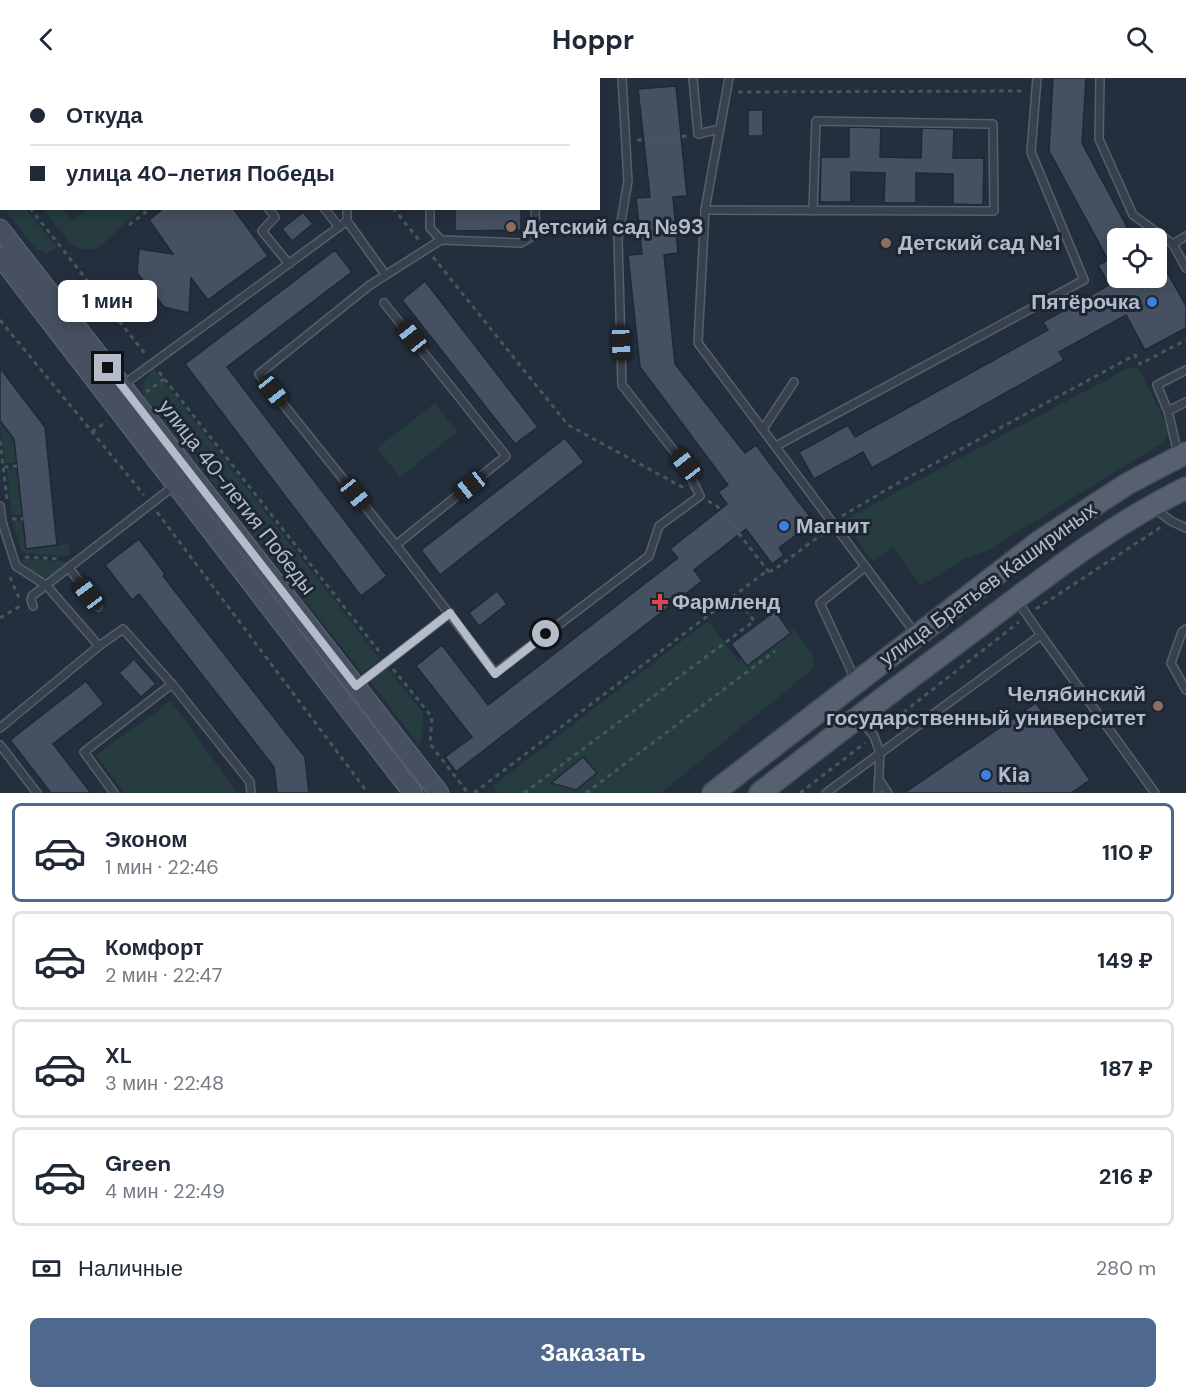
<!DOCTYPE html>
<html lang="ru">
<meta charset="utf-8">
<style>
:root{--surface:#fff;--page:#f2f2f3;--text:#1f2937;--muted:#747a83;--line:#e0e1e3;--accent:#4f688e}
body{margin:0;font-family:"DM Sans",sans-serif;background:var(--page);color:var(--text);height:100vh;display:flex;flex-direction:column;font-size:22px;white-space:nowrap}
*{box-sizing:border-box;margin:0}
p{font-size:20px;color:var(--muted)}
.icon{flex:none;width:33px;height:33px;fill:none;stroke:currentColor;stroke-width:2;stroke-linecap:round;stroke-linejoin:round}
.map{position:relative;height:715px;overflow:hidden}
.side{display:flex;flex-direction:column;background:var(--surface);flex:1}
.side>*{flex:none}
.top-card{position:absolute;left:0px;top:0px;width:600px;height:132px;box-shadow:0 3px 15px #0003;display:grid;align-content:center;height:132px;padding:0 30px;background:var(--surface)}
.buttons{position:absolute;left:1107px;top:150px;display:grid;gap:12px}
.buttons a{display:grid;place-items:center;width:60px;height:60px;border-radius:9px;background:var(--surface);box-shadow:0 3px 15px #0003;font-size:30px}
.end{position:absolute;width:27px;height:27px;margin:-14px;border:8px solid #b4bcc9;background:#111;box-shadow:0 0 0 3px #111}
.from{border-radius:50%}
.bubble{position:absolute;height:42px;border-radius:9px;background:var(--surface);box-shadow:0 3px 15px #0003;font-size:20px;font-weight:700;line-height:42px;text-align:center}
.car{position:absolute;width:18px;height:36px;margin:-18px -9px;border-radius:8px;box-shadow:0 0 4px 2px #0007;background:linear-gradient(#222 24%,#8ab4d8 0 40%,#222 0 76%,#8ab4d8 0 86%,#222 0)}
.top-card b{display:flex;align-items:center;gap:21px;height:57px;font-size:22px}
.top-card b+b{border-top:2px solid var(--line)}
.top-card i{width:15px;height:15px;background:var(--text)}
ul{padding:10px 0 0;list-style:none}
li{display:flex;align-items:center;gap:18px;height:99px;margin:0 12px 9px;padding:0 18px;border:3px solid var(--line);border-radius:9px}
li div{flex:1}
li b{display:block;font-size:22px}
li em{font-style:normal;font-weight:700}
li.selected{border-color:var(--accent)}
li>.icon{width:54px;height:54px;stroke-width:1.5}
.pay{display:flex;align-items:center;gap:15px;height:66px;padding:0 30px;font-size:22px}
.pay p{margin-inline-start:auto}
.primary-button{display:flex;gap:12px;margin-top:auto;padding:12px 30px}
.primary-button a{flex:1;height:69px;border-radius:9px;background:var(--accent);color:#fff;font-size:24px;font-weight:700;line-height:69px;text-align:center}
header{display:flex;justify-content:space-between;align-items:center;height:78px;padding:0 30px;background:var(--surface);font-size:27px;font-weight:700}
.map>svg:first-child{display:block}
.green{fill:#263c3f}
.building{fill:#455162;stroke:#1f2835;stroke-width:1.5}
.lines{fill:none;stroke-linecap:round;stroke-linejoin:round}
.lane-casing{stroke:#565f6c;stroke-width:10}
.secondary-casing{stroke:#565f6c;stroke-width:21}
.primary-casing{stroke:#414a57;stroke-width:24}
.path{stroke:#44595c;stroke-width:3;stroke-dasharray:4.5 4.5;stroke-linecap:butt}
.lane{stroke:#38414e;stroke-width:7}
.secondary{stroke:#465061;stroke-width:18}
.primary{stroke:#56606e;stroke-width:21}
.route{stroke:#b4bcc9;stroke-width:8}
.education-dot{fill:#8d6e63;stroke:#1d2633;stroke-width:2}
.shop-dot{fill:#3f7fe0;stroke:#1d2633;stroke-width:2}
.health-dot{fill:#e0444e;stroke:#1d2633;stroke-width:2}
.labels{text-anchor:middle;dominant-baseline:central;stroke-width:6;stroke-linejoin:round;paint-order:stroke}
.poi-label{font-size:21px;font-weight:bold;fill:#b4bcc9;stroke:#1d2633;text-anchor:start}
.street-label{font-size:21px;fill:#b4bcc9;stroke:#1d2633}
</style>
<header><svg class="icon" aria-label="back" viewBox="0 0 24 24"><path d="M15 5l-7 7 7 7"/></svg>Hoppr<svg class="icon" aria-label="search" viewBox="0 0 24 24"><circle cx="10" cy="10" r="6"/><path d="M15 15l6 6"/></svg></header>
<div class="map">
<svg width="1186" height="715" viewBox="0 0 1186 715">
<rect width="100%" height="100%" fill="#242f3e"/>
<g class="green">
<path d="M 4,131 L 26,131 L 57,170 L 46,176 L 36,171 Z"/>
<path d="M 43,131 L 63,131 L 73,143 L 89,131 L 141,131 L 104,165 L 95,171 L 80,171 L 70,165 Z"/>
<path d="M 1130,289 L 1139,291 L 1170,354 L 1162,365 L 988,472 L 962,482 L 921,508 L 893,469 L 873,484 L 843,443 Z"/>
<path d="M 153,290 L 380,581 L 362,595 L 143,317 L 143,306 Z"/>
<path d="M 435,325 L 457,354 L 400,399 L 377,370 Z"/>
<path d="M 0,343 L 14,361 L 17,385 L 5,385 C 4,371 0,357 0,343 Z"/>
<path d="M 17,391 L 22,437 L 12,437 L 7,392 Z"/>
<path d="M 15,443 L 23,443 L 26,471 L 70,466 L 69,476 L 67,478 L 27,476 L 22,474 L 13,446 Z"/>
<path d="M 21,481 L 73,484 C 48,502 43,508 21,481 Z"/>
<path d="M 708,543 L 738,583 L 780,551 L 794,552 L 812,575 L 814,590 L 661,715 L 498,715 L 493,708 Z"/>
<path d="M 387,590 L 423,635 L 422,661 L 419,667 L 370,603 Z"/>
<path d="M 171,623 L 237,715 L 124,715 L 96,677 Z"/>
</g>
<g class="building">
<path d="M 1053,0 L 1086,0 L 1082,65 L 1133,160 L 1118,160 L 1118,200 L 1156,200 L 1156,174 L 1186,228 L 1186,250 L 1145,272 L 1126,237 L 1059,274 L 1064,282 L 872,390 L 863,374 L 814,401 L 799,374 L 848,347 L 855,359 L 1048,252 L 1043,244 L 1109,207 L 1098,187 L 1108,182 L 1049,73 Z"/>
<path d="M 676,8 L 687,118 L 673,119 L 678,175 L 664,177 L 675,286 L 745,375 L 756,367 L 814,444 L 779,470 L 784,477 L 772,486 L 746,451 L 694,492 L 702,503 L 456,694 L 445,679 L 472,659 L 416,588 L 442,567 L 488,627 L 678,480 L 670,471 L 727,426 L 718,414 L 728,407 L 640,289 L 628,177 L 642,176 L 636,120 L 650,119 L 638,11 Z"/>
<rect x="748" y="32" width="15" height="26"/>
<path d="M 849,49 L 881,50 L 880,79 L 921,80 L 922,50 L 954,51 L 953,80 L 984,80 L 983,127 L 953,126 L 953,96 L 916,95 L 916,125 L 884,125 L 885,95 L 851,94 L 851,124 L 820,124 L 821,79 L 849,79 Z"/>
<path d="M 164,130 L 233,130 L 268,178 L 208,222 L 191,200 L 189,235 L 164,229 L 137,195 L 139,171 L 173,176 L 149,142 Z"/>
<path d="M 455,130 L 521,130 L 521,152 L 455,153 Z"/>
<path d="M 303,134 L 313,146 L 292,163 L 282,151 Z"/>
<path d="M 335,172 L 352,194 L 227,289 L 387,498 L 361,518 L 185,286 Z"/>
<path d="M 425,203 L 538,349 L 515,366 L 402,222 Z"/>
<path d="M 0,290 L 45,349 L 57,467 L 26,471 L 14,361 L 0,343 Z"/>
<path d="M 565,360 L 584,384 L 440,497 L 421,472 Z"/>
<path d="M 139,461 L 165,496 L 163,498 L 305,679 L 309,715 L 277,715 L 274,689 L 139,516 L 132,522 L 105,487 Z"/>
<path d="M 497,513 L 507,526 L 479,548 L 469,535 Z"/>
<path d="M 775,533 L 791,555 L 747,588 L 731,566 Z"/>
<path d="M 134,581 L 156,606 L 141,619 L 119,595 Z"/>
<path d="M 86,603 L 104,626 L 53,666 L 91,715 L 51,715 L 10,662 Z"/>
<path d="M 1036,625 L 1090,702 L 1071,715 L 904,715 Z"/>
<path d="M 583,679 L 597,695 L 576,712 L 551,705 Z"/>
</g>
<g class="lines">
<g class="lane-casing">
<g id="lane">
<path d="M 27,0 L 29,2"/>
<path d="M 329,0 L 330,2"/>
<path d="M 452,0 L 497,2"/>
<path d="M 693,0 L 698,56 L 720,51"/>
<path d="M 729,0 L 705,132 L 698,265 L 915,555"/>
<path d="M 1100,0 L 1099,61 L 1133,137 L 1173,166 L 1186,190"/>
<path d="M 155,2 L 156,0"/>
<path d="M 433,2 L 435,0"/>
<path d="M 0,40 L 2,39"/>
<path d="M 268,130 L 275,139 L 262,153 L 289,186"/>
<path d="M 324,130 L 339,149"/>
<path d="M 430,130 L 430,150 L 441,162"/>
<path d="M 535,130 L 536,156 L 521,165 L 441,162 L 370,207 L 259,296 L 396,467 L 495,595 L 649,478 L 659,448 L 700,418 L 685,387 L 622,307 L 618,161 L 628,103 L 622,0"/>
<path d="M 705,132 L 994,133 L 993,46 L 816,43 L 813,133"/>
<path d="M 347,143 L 347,130"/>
<path d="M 1173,166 L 1186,158"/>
<path d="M 384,225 L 506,378 L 396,467"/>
<path d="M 123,307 L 347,143 L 385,196"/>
<path d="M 1168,333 L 1186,324"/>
<path d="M 763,351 L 794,304"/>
<path d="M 776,368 L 1084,202 L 1031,74 L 1037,0"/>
<path d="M 1178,376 L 1168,333 L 1157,307 L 1186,292"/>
<path d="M 0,428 L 2,444 L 16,488 L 47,508 L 99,568 L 123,551 L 172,606 L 250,704 L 251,715"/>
<path d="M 1155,431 L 1171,443 L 1186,450"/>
<path d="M 69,490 L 98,529"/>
<path d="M 33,528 L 31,522 L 32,518 L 174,408"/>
<path d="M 1186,551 L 1182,554 L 1171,585 L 1186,612"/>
<path d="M 1041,557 L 1155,715"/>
<path d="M 855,601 L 820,525 L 865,489"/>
<path d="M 356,608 L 450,535"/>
<path d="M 859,640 L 874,658 L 880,675 L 878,715"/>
<path d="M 0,650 L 99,568"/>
<path d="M 0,667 L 37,715"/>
<path d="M 880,703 L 888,715"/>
<path d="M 114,715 L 84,674 L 172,606"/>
<path d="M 826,715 L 1041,557 L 1018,524"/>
</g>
</g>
<g class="secondary-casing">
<g id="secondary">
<path d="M 0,151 L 439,715"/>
<path d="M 0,178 L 413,715"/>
</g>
</g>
<g class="primary-casing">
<g id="primary">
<path d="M 713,715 L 1040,463 L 1127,406 L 1186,375"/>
<path d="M 760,715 C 834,657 909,600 985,544 C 1049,496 1114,445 1186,410"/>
</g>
</g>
<g class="path">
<path d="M 92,0 L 93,2"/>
<path d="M 367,0 L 367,2"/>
<path d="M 171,2 L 172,0"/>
<path d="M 0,13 L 2,13"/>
<path d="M 738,14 L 1026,13"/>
<path d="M 637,62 L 687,58"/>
<path d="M 0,93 L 2,95"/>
<path d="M 30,130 L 146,277"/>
<path d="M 393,130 L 419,162"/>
<path d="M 129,147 L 151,130"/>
<path d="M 433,179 L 568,347 L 684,410"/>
<path d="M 0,242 L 144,417"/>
<path d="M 159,294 L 382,577"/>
<path d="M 146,314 L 164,301"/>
<path d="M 92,354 L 107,343"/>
<path d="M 0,363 L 7,421"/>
<path d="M 4,389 L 17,388"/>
<path d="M 708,423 L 717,428 L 769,494"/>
<path d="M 157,434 L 368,715"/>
<path d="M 842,438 L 898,405 L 1135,277 L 1140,286 L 1186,262"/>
<path d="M 12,441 L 23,441"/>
<path d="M 25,479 L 60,481"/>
<path d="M 10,499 L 19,520"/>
<path d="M 1036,531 L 1161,449"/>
<path d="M 0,540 L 22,527"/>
<path d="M 393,591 L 432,639 L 430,666 L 468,715"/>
<path d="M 882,651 L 1019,544"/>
<path d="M 474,715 L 764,495 L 774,492 L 826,453"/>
<path d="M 524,715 L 754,543 L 735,517"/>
<path d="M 586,715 L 775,573"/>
<path d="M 800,715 L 865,665"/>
</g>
<use href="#lane" class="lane"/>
<use href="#secondary" class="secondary"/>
<use href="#primary" class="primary"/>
</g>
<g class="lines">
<path class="route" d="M 108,290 L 356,608 L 450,535 L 495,596 L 546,556"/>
</g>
<g class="education-dot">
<circle cx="511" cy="149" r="6"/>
<circle cx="886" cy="165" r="6"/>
<circle cx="1158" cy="628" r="6"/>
</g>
<g class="shop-dot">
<circle cx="1152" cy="224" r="6"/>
<circle cx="784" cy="448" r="6"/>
<circle cx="986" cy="697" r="6"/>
</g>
<path class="health-dot" d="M657 515h6v6h6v6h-6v6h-6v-6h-6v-6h6z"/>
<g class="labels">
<g class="poi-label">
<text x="523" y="149">Детский сад №93</text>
<text x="898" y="165">Детский сад №1</text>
<text x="1140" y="224" text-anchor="end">Пятёрочка</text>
<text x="796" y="448">Магнит</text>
<text x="672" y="524">Фармленд</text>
<text x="1146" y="616" text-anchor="end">Челябинский<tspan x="1146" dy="24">государственный университет</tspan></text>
<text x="998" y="697">Kia</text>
</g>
<g class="street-label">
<text transform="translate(237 419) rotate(52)">улица 40-летия Победы</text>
<text transform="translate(988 506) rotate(-36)">улица Братьев Кашириных</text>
</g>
</g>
</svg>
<div class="buttons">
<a><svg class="icon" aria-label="locate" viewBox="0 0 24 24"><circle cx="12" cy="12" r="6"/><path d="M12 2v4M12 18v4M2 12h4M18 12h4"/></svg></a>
</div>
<i class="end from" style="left:546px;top:556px"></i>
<i class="end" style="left:108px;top:290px"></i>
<div class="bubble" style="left:58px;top:202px;width:99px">1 мин</div>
<i class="car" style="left:412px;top:259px;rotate:321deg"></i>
<i class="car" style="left:621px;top:265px;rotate:178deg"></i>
<i class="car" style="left:273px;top:313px;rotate:141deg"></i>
<i class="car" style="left:686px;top:387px;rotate:322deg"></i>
<i class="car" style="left:470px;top:408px;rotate:231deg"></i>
<i class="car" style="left:355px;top:416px;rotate:141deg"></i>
<i class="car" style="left:88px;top:516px;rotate:323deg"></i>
<div class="top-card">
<b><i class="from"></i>Откуда</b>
<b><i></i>улица 40-летия Победы</b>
</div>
</div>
<section class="side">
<ul>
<li class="selected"><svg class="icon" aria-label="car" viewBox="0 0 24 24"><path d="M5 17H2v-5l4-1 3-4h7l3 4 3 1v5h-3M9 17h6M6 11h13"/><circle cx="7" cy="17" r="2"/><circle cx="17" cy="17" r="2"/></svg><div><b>Эконом</b><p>1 мин · 22:46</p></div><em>110 ₽</em></li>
<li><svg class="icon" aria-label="car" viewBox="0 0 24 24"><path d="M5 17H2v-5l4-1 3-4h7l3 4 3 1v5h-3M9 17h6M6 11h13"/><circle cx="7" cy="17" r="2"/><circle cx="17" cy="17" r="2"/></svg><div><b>Комфорт</b><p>2 мин · 22:47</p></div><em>149 ₽</em></li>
<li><svg class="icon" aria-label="car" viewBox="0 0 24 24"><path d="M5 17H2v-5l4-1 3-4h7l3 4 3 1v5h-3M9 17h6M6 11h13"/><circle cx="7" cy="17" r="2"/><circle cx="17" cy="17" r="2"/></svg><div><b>XL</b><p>3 мин · 22:48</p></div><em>187 ₽</em></li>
<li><svg class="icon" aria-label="car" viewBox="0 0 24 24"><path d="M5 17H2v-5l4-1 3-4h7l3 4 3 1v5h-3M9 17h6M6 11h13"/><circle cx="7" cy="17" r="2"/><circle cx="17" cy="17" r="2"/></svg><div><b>Green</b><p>4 мин · 22:49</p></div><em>216 ₽</em></li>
</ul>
<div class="pay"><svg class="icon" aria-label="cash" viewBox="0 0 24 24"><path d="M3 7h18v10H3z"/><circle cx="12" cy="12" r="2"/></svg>Наличные<p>280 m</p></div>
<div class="primary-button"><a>Заказать</a></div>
</section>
